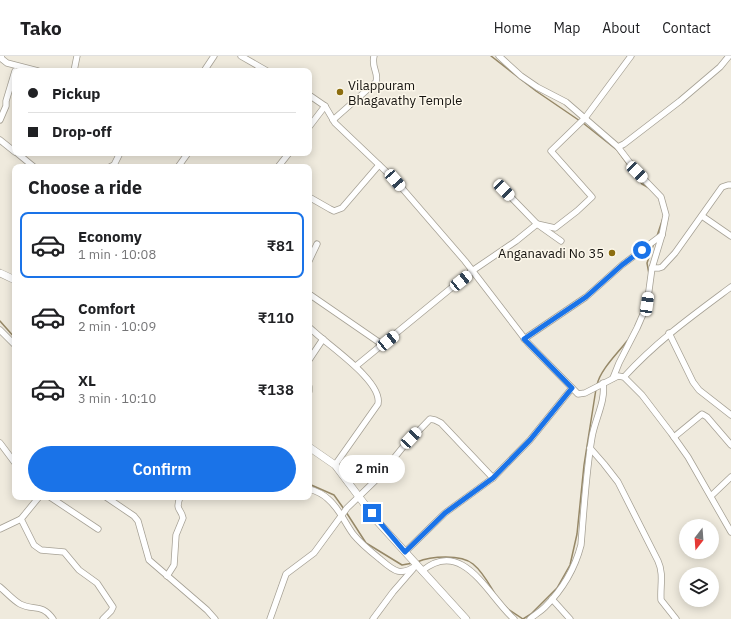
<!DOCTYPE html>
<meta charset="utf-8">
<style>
:root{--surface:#fff;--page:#f6f6f6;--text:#202124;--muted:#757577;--line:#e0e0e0;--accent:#1a73e8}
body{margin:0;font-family:"IBM Plex Sans",sans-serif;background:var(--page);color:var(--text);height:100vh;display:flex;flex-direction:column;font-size:15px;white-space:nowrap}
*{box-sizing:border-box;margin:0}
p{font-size:13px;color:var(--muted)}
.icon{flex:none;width:22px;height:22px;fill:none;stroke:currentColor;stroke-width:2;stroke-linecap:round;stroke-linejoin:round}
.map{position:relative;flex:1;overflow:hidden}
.drawer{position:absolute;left:12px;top:108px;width:300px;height:336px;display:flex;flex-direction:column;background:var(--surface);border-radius:8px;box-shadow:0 2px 10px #0003}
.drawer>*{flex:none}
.hud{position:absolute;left:12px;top:12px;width:300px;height:88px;border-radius:8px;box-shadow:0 2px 10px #0003;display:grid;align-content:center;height:88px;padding:0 16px;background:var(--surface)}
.needle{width:26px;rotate:197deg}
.tools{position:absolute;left:679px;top:463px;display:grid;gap:8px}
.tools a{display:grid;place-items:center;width:40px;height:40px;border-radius:50%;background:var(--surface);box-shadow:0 2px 10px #0003;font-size:20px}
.end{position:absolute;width:18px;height:18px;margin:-9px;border:5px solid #1a73e8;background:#fff;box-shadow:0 0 0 2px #fff}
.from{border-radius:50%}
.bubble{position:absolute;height:28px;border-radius:14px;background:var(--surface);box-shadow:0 2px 10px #0003;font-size:13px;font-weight:600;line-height:28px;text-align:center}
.car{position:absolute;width:12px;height:24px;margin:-12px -6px;border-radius:5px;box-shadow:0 0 3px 1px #0007;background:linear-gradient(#fff 24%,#345 0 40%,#fff 0 76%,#345 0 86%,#fff 0)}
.hud b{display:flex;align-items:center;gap:14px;height:38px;font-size:15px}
.hud b+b{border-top:1px solid var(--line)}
.hud i{width:10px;height:10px;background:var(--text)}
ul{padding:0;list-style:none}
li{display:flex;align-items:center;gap:12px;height:66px;margin:0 8px 6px;padding:0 8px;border:2px solid transparent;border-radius:8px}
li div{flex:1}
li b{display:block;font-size:15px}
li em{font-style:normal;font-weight:600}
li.active{border-color:var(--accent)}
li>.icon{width:36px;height:36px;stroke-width:1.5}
h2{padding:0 16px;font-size:18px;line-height:48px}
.primary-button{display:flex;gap:8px;margin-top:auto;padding:8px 16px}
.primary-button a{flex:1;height:46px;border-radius:24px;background:var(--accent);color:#fff;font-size:16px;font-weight:600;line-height:46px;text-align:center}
header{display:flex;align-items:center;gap:24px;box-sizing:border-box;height:56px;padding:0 20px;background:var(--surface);border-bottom:1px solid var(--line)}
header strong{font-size:19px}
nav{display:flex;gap:22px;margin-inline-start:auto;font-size:14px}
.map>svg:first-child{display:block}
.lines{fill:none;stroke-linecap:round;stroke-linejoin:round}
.stream{stroke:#968867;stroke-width:1.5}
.minor-casing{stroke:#a6a195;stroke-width:7}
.tertiary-casing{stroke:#a6a195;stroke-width:8}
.minor{stroke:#fff;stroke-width:5.5}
.tertiary{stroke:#fff;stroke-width:7}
.route{stroke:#1a73e8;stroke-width:5}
.poi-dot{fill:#8c6d0f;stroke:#fcf7ea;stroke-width:1.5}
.labels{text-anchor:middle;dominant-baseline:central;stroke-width:3;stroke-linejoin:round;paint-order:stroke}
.poi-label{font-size:13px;fill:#15130f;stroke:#fcf7ea;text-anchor:start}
</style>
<header>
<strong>Tako</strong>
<nav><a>Home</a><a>Map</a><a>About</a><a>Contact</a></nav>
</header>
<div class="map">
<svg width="731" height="563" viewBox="0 0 731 563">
<rect width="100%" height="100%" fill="#efeadd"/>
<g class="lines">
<g class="stream">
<path d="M 491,0 L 536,35 L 580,65"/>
<path d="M 583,67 L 617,94 L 642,128 L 649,132"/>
<path d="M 657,180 L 663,162"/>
<path d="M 649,218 L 647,207 L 654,187"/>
<path d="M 0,265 L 15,282"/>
<path d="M 597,329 C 600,314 618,297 627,285"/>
<path d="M 309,428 L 334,439 L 344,453"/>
<path d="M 346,456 L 366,487 L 402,509 L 413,507"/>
<path d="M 417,506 C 431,500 461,498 473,508 C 483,516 489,528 495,538"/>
<path d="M 504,549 L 508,553 L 523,563 L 531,558 L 557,532 L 570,509 L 577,478 L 584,409 L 596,333"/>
</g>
<g class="minor-casing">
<g id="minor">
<path d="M 1,0 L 2,3 L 7,7 L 38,15"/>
<path d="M 241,0 L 267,15"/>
<path d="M 499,0 L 521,20 L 537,31 L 566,46 L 618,91 L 624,88 L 680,45 L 720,11 L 729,0"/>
<path d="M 74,15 L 77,0"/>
<path d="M 204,15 L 214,0"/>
<path d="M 309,39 L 325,50 L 335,67 L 395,124 L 465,205 L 528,287 L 578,338 L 585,337 L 618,320 L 624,321 L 642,339 L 671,377 L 688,401 L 731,476"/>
<path d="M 0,64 L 6,50 L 6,45 L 15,15"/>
<path d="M 333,64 L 376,26 C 379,16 371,12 374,0"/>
<path d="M 309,71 L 325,50"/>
<path d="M 0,84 L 15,96"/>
<path d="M 17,97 L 34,111"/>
<path d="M 110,111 L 114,109 L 120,97"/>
<path d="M 178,111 L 188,97"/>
<path d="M 278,111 L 289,97"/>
<path d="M 504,134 L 537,168 L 561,185"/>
<path d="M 309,141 L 330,153 L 334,155 L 342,152 L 379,109"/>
<path d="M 702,160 L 731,180"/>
<path d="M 309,205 L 317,188"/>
<path d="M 652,212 L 659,212 L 662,211 L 675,197 L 722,131 L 728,129 L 731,129"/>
<path d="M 309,238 L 383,289"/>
<path d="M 309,271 C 324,287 383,324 378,348 L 335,409"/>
<path d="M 0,274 L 15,289"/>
<path d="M 669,277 L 693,326 L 699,334 L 731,359"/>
<path d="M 524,283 L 586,241 L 622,209 L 662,179"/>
<path d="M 309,304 L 323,283"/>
<path d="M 356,310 L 472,215 L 516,185 L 537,168 L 555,172 L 577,155 L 592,141 L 551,95 L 585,62 L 631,0"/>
<path d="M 624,321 C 657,285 692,260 731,231"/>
<path d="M 613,322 L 619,307 L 637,272 L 647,249 L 652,212 L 662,179 L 666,159 L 661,141 L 637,116 L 618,91"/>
<path d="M 309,331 L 309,335"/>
<path d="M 674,381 L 702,358 L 707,361 L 731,389"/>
<path d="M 0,387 L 15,407"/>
<path d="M 590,392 L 604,408 L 618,426 L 658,505 C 664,518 660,530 661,544 L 676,563"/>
<path d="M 309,433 C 316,435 323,438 328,443 C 339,452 345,467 353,478 C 361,488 370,495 380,503 C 394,515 400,521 417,509"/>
<path d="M 711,440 L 731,421"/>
<path d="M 50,441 L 98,473"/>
<path d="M 106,441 L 134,460 L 138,465 L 149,504 L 207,554 L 215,563"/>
<path d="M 21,463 L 34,489 L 41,494 L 64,496 L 79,514 L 97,527 L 113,551 L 111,555 L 103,563"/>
<path d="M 0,473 L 21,463 L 39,441"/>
<path d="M 405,496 L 445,457 L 493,422 L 530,384 L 572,332"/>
<path d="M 422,515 C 463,481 488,540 514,563"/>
<path d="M 167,520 L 174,509 L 176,479 L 183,462 C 181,452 175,455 180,441"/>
<path d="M 0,531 C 6,536 13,544 20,548 C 33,555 42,547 53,563"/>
<path d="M 552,543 L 570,563"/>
<path d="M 270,563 L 286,518 L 314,497 L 347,452 L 378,422 L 403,391 L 430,363 L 435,364 L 441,367 L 493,422"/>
<path d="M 373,563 L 393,536 L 413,513"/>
<path d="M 530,563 C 534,559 540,556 545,551 C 562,534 575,512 581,489 C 584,453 586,416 592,381 C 595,363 606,345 603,327"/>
</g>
</g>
<g class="tertiary-casing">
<g id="tertiary">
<path d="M 0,217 L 15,224"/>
<path d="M 309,391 L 335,409 L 378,466 L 466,563"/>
</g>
</g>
<use href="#minor" class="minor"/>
<use href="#tertiary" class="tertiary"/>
</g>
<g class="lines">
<path class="route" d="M 372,457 L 405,496 L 445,457 L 493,422 L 530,384 L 572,332 L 524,283 L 586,241 L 622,209 L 642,194"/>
</g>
<g class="poi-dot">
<circle cx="340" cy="36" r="4"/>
<circle cx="612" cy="197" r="4"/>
</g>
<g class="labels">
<g class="poi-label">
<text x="348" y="29">Vilappuram<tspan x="348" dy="15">Bhagavathy Temple</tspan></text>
<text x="604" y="197" text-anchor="end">Anganavadi No 35</text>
</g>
</g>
</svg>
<div class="tools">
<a><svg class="needle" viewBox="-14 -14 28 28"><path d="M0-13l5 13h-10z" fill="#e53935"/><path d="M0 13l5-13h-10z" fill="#757577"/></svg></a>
<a><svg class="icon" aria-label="layers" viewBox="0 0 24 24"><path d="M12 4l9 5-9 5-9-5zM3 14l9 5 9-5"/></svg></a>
</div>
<i class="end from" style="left:642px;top:194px"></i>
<i class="end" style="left:372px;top:457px"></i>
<div class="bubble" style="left:339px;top:399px;width:66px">2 min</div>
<i class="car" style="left:637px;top:116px;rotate:135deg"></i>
<i class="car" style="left:395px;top:124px;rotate:139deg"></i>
<i class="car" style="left:504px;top:134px;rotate:136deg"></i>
<i class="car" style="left:461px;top:225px;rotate:51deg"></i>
<i class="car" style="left:647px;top:248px;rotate:8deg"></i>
<i class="car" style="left:388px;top:285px;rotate:51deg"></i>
<i class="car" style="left:411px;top:382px;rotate:43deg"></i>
<div class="hud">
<b><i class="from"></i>Pickup</b>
<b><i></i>Drop-off</b>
</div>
<section class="drawer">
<h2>Choose a ride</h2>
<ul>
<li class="active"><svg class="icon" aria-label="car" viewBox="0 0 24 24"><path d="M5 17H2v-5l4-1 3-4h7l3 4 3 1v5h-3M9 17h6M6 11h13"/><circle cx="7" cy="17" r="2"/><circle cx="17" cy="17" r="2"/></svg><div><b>Economy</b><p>1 min · 10:08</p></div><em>₹81</em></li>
<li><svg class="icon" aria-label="car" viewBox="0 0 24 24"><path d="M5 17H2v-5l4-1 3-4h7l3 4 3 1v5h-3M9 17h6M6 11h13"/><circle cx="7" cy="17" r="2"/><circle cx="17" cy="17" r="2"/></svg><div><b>Comfort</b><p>2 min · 10:09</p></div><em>₹110</em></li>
<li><svg class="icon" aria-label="car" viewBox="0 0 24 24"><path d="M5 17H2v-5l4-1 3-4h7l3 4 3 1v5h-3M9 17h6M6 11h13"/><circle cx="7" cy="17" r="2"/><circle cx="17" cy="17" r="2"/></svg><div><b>XL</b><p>3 min · 10:10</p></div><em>₹138</em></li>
</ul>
<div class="primary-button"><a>Confirm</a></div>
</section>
</div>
